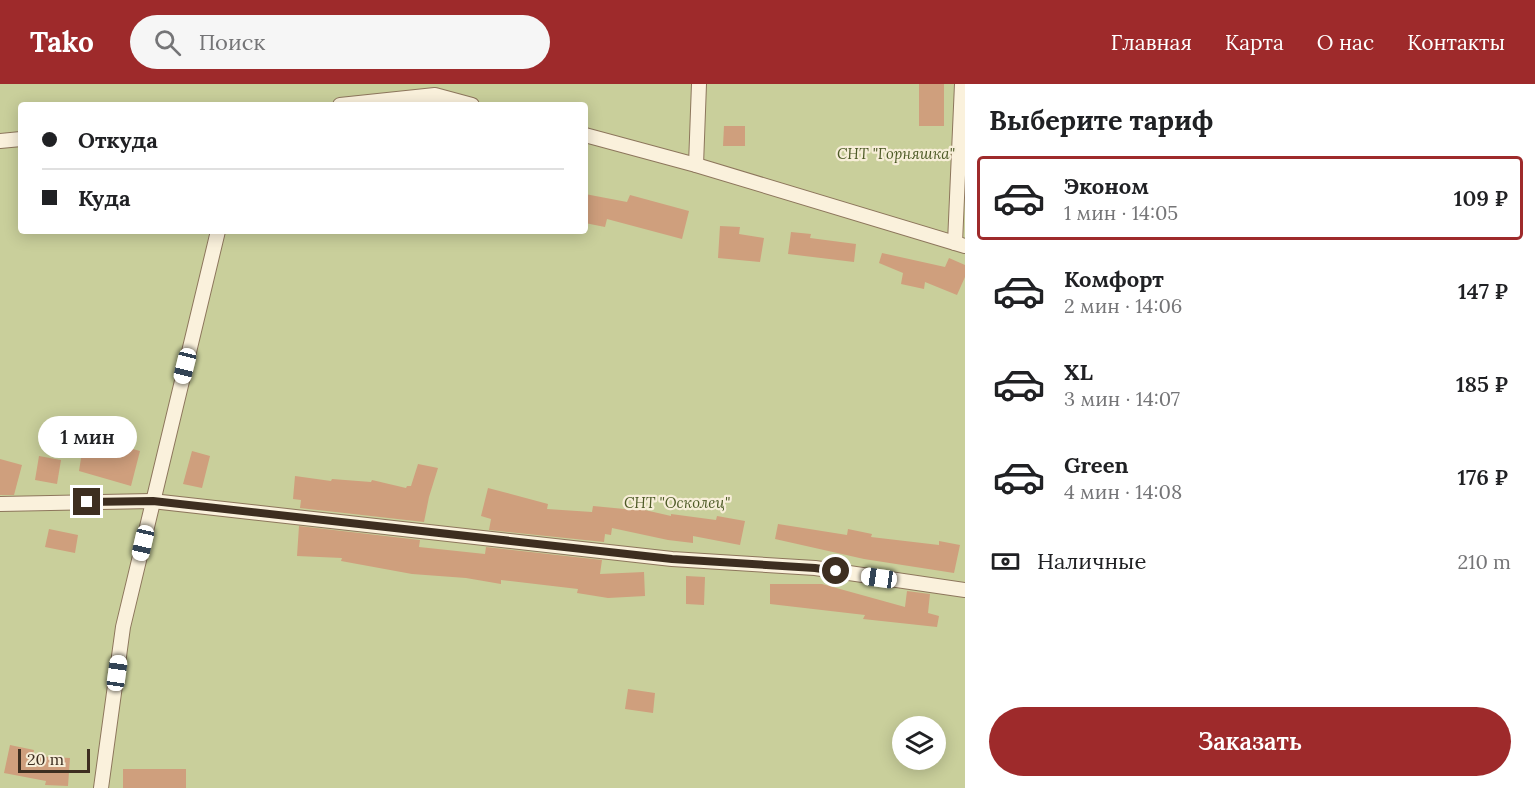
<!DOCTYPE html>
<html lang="ru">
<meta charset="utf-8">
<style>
:root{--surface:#fff;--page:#f6f6f6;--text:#202124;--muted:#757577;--line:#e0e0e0;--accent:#9e2a2b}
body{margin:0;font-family:Lora,serif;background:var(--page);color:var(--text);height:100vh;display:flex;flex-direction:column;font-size:22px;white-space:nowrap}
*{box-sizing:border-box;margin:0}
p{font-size:20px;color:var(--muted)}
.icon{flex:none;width:33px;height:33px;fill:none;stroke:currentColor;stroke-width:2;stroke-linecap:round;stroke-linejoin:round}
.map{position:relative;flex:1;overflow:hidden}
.panel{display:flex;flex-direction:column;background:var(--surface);width:570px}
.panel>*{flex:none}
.hud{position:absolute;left:18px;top:18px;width:570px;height:132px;border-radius:6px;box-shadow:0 3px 15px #0003;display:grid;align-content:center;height:132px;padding:0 24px;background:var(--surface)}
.controls{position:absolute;left:892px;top:632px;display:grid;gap:12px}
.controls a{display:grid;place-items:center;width:54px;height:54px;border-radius:50%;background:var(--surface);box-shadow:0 3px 15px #0003;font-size:30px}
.scale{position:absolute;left:18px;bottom:15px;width:72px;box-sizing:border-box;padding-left:6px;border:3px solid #3d2e20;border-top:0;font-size:16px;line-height:21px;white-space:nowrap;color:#3d2e20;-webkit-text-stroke:4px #f7eed8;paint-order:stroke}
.end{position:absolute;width:27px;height:27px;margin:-14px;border:8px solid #3d2e20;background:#fff;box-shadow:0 0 0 3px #fff}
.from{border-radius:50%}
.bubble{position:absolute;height:42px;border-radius:21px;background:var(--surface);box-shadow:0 3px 15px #0003;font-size:20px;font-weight:600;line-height:42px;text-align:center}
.car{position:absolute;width:18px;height:36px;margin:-18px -9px;border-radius:8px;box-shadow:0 0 4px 2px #0007;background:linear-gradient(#fff 24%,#345 0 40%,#fff 0 76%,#345 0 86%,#fff 0)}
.hud b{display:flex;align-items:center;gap:21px;height:57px;font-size:22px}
.hud b+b{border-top:2px solid var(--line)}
.hud i{width:15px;height:15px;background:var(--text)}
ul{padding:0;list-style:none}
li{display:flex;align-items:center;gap:18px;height:84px;margin:0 12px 9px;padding:0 12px;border:3px solid transparent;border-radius:6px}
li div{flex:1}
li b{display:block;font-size:22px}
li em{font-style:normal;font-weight:600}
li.selected{border-color:var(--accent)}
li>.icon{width:54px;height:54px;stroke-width:1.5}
h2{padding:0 24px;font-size:27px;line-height:72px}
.pay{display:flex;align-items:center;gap:15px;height:66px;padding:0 24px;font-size:22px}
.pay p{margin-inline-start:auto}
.button{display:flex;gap:12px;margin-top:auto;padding:12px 24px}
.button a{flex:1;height:69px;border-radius:36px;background:var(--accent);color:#fff;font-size:24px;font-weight:600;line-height:69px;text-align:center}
header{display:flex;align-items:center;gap:36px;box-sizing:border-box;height:84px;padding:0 30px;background:var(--accent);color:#fff}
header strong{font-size:28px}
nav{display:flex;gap:33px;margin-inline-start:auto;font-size:21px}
.search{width:420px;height:54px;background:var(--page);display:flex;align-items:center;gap:15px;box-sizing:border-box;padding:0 21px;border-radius:33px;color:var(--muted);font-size:22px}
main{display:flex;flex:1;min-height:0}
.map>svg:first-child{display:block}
.green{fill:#c9cf9b;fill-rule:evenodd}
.building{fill:#cf9f7d}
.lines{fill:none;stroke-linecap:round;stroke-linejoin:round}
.service-casing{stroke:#8d765c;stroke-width:16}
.service{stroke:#faf1dc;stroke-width:14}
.route{stroke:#3d2e20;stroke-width:8}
.labels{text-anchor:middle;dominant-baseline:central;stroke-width:4.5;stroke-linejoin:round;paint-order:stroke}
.park-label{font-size:15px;font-style:italic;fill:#4d5a26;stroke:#f7eed8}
</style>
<header>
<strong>Tako</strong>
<div class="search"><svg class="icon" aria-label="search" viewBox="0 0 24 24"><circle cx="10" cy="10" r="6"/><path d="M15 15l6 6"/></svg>Поиск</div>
<nav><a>Главная</a><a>Карта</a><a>О нас</a><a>Контакты</a></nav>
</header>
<main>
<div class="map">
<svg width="965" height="704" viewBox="0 0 965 704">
<rect width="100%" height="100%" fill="#f0e4c8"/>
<path class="green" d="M 0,0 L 965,0 L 965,704 L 0,704 ZM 21,21 L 585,21 L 585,147 L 21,147 ZM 903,642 L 936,642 L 936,675 L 903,675 Z"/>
<g class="building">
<rect x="919" y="0" width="25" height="42"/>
<path d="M 724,42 L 745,42 L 745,62 L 723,62 Z"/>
<path d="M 585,110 L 627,118 L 630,111 L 689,127 L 682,155 L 607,135 L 605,143 L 585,139 Z"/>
<path d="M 720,142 L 740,143 L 739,150 L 764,154 L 760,178 L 718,174 Z"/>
<path d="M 791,148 L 811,150 L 810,154 L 856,160 L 854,178 L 788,170 Z"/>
<path d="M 882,169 L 945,183 L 949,174 L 965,181 L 965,193 L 957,211 L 925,198 L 924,205 L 901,200 L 903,189 L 879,179 Z"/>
<path d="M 115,360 L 140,367 L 131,402 L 79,387 L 82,368 L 112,373 Z"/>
<path d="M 192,367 L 210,372 L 202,404 L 183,400 Z"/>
<path d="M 39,372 L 61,376 L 57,400 L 35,396 Z"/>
<path d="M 0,375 L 22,381 L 14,411 L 0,411 Z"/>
<path d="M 418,380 L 438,384 L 429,413 L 424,438 L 300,424 L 301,416 L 293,415 L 295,392 L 331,397 L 332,395 L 371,398 L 372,396 L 406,404 L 407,402 L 411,402 Z"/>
<path d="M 488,404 L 548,420 L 547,425 L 592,428 L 593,422 L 635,426 L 636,424 L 671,432 L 671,430 L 716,436 L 717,432 L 745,437 L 740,461 L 693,452 L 693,459 L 668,456 L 612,444 L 611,451 L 605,450 L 604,458 L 489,446 L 491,435 L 481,432 Z"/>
<path d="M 778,440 L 847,451 L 848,445 L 872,450 L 871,453 L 939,461 L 939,457 L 960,461 L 954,489 L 864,475 L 775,455 Z"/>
<path d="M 299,442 L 420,456 L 419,463 L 485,470 L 486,463 L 602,476 L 600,490 L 644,488 L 645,512 L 608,514 L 577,509 L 578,505 L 501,496 L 501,500 L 466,494 L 412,490 L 341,477 L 342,474 L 297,472 Z"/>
<path d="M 49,445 L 78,451 L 75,469 L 45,463 Z"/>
<path d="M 686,492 L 705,493 L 704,521 L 686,520 Z"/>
<path d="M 770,500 L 822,500 L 905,523 L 907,507 L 930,510 L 928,529 L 939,532 L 937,543 L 863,535 L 865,531 L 770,520 Z"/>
<path d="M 628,605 L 655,609 L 653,629 L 625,625 Z"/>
<path d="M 10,661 L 34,666 L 33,672 L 70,674 L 68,702 L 45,701 L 46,697 L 4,689 Z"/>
<rect x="123" y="685" width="63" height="19"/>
</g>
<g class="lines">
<g class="service-casing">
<g id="service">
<path d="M 340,21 L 435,11 L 472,21"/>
<path d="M 585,51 L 696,81 L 965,162"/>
<path d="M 0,57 L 21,55"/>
<path d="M 696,81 L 699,0"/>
<path d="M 955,159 L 962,0"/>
<path d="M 0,420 L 152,417 L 672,475 L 815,484 L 965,506"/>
<path d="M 101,704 L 123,543 L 218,147"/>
</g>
</g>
<use href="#service" class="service"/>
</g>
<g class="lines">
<path class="route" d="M 87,418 L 153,417 L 672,475 L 815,484 L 836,487"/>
</g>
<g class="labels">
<g class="park-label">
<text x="896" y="69">СНТ "Горняшка"</text>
<text x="677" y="418">СНТ "Осколец"</text>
</g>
</g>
</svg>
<div class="controls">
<a><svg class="icon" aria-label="layers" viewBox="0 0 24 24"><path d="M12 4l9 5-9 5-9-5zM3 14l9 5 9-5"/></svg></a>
</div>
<div class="scale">20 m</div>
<i class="end from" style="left:836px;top:487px"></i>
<i class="end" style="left:87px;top:418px"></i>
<div class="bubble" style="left:38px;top:332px;width:99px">1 мин</div>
<i class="car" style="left:185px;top:282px;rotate:194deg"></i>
<i class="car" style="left:143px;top:459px;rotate:193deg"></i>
<i class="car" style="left:879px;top:494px;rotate:278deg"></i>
<i class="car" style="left:117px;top:589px;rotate:8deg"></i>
<div class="hud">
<b><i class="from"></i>Откуда</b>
<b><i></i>Куда</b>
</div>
</div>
<section class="panel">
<h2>Выберите тариф</h2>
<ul>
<li class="selected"><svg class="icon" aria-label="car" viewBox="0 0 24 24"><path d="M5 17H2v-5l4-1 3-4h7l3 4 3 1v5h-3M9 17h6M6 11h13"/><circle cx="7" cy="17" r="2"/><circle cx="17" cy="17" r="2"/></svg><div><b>Эконом</b><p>1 мин · 14:05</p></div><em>109 ₽</em></li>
<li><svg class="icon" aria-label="car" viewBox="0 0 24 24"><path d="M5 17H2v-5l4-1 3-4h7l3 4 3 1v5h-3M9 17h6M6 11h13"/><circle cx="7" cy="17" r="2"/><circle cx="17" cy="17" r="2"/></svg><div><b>Комфорт</b><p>2 мин · 14:06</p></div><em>147 ₽</em></li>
<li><svg class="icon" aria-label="car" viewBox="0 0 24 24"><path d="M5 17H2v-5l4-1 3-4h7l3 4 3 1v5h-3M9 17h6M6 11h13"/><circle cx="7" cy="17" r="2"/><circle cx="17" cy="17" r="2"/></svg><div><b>XL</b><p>3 мин · 14:07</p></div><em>185 ₽</em></li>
<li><svg class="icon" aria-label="car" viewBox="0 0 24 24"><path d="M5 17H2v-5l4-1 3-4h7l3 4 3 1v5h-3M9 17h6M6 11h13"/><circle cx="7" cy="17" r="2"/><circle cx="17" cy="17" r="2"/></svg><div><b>Green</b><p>4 мин · 14:08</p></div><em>176 ₽</em></li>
</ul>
<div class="pay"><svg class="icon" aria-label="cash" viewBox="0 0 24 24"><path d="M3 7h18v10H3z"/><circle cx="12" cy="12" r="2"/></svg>Наличные<p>210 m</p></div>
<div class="button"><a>Заказать</a></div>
</section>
</main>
